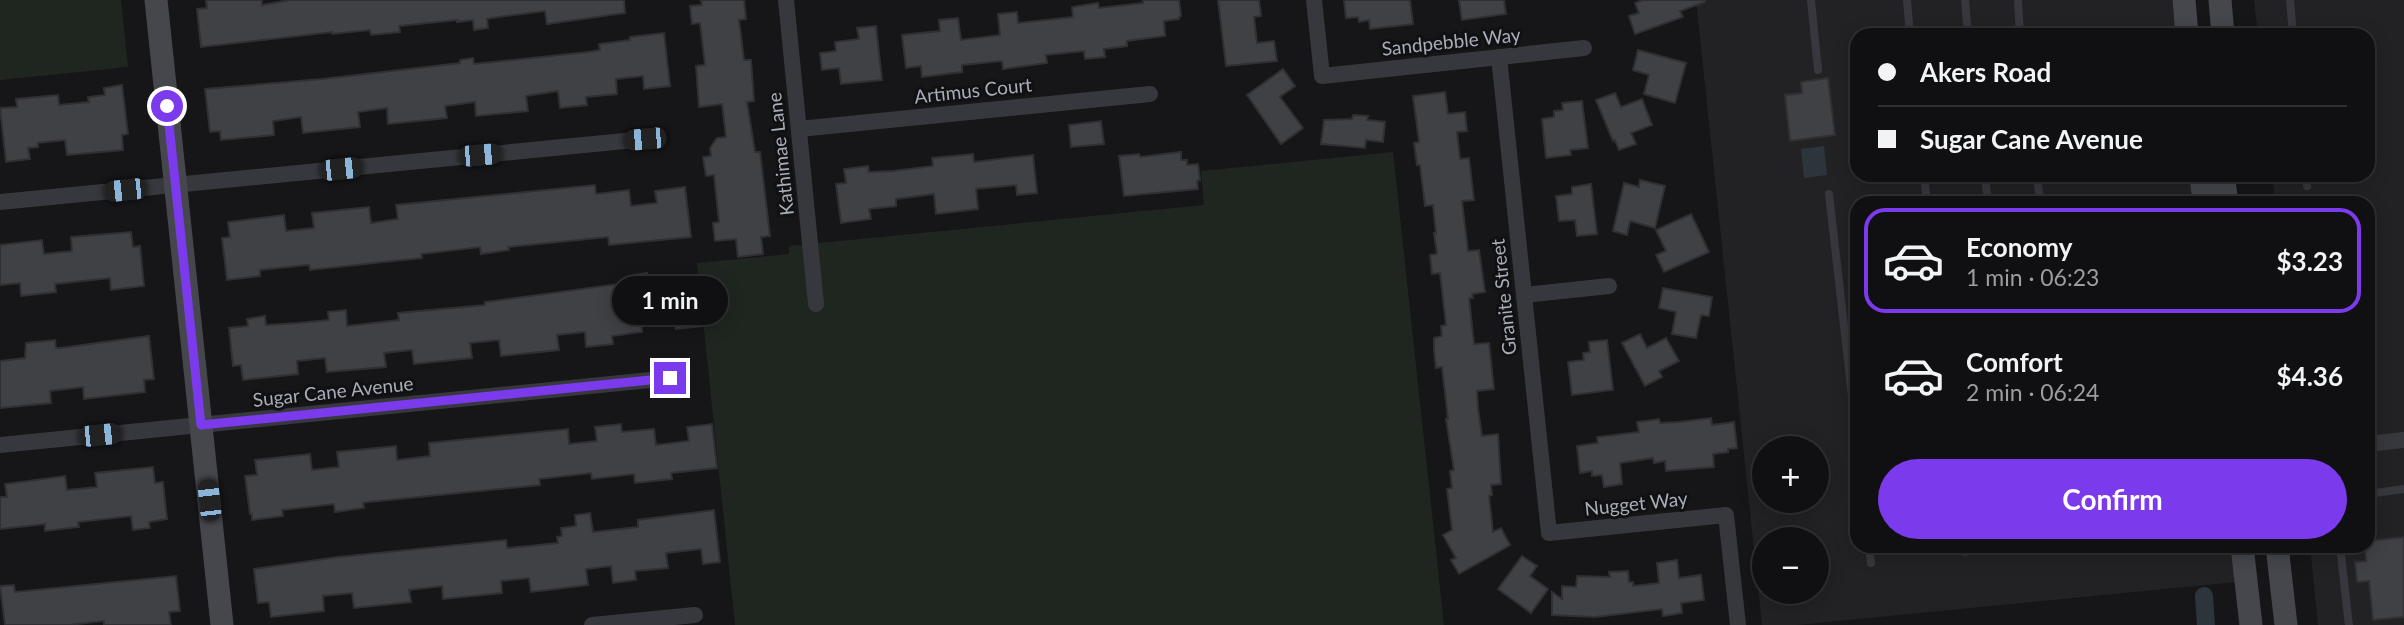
<!DOCTYPE html>
<meta charset="utf-8">
<style>
:root{--surface:#101012;--page:#19191b;--text:#f1f3f6;--muted:#9c9d9f;--line:#303032;--accent:#7c3aed}
body{margin:0;font-family:Lato,sans-serif;background:var(--page);color:var(--text);height:100vh;display:flex;flex-direction:column;font-size:26px;white-space:nowrap}
*{box-sizing:border-box;margin:0}
p{font-size:23px;color:var(--muted)}
.icon{flex:none;width:38px;height:38px;fill:none;stroke:currentColor;stroke-width:2;stroke-linecap:round;stroke-linejoin:round}
.map{position:relative;flex:1;overflow:hidden}
.panel{position:absolute;left:1850px;top:196px;width:525px;height:357px;display:flex;flex-direction:column;background:var(--surface);border-radius:21px;box-shadow:0 4px 18px #0003,0 0 0 2px var(--line)}
.panel>*{flex:none}
.guide{position:absolute;left:1850px;top:28px;width:525px;height:154px;border-radius:21px;box-shadow:0 4px 18px #0003,0 0 0 2px var(--line);display:grid;align-content:center;height:154px;padding:0 28px;background:var(--surface)}
.controls{position:absolute;left:1752px;top:436px;display:grid;gap:14px}
.controls a{display:grid;place-items:center;width:77px;height:77px;border-radius:50%;background:var(--surface);box-shadow:0 4px 18px #0003,0 0 0 2px var(--line);font-size:35px}
.end{position:absolute;width:32px;height:32px;margin:-16px;border:9px solid #7c3aed;background:#fff;box-shadow:0 0 0 4px #fff}
.from{border-radius:50%}
.bubble{position:absolute;height:49px;border-radius:24px;background:var(--surface);box-shadow:0 4px 18px #0003,0 0 0 2px var(--line);font-size:23px;font-weight:700;line-height:49px;text-align:center}
.car{position:absolute;width:21px;height:42px;margin:-21px -10px;border-radius:9px;box-shadow:0 0 5px 2px #0007;background:linear-gradient(#222 24%,#8ab4d8 0 40%,#222 0 76%,#8ab4d8 0 86%,#222 0)}
.guide b{display:flex;align-items:center;gap:24px;height:66px;font-size:26px}
.guide b+b{border-top:2px solid var(--line)}
.guide i{width:18px;height:18px;background:var(--text)}
ul{padding:12px 0 0;list-style:none}
li{display:flex;align-items:center;gap:21px;height:105px;margin:0 14px 10px;padding:0 14px;border:4px solid transparent;border-radius:21px}
li div{flex:1}
li b{display:block;font-size:26px}
li em{font-style:normal;font-weight:700}
li.selected{border-color:var(--accent)}
li>.icon{width:63px;height:63px;stroke-width:1.5}
.primary-button{display:flex;gap:14px;margin-top:auto;padding:14px 28px}
.primary-button a{flex:1;height:80px;border-radius:42px;background:var(--accent);color:#fff;font-size:28px;font-weight:700;line-height:80px;text-align:center}
.map>svg:first-child{display:block}
.built{fill:#222225;fill-rule:evenodd}
.green{fill:#1e261f}
.water{fill:#2c353c}
.lines{fill:none;stroke-linecap:round;stroke-linejoin:round}
.canal{stroke:#2c353c;stroke-width:18}
.building{fill:#404145;stroke:#303034;stroke-width:2}
.lane{stroke:#37383d;stroke-width:8}
.street{stroke:#37383d;stroke-width:16}
.secondary{stroke:#45474d;stroke-width:23}
.route{stroke:#7c3aed;stroke-width:9}
.labels{text-anchor:middle;dominant-baseline:central;stroke-width:6;stroke-linejoin:round;paint-order:stroke}
.street-label{font-size:19px;fill:#a8adb8;stroke:#111113}
</style>
<div class="map">
<svg width="2404" height="625" viewBox="0 0 2404 625">
<rect width="100%" height="100%" fill="#161618"/>
<g class="built">
<path d="M 1696,0 L 2172,0 L 2176,35 L 1857,35 L 1857,175 L 2191,175 L 2194,203 L 1857,203 L 1857,546 L 2232,546 L 2236,582 L 1797,625 L 1762,625 ZM 1764,448 L 1816,448 L 1816,500 L 1764,500 ZM 1764,539 L 1816,539 L 1816,592 L 1764,592 Z"/>
<path d="M 2254,0 L 2404,0 L 2404,625 L 2318,625 L 2310,546 L 2368,546 L 2368,203 L 2275,203 L 2272,175 L 2368,175 L 2368,35 L 2258,35 Z"/>
</g>
<g class="green">
<path d="M 0,0 L 121,0 L 128,67 L 0,80 Z"/>
<path d="M 1393,152 L 1444,625 L 735,625 L 697,263 L 789,254 L 789,246 L 1204,205 L 1201,171 Z"/>
</g>
<path class="water" d="M 1824,146 L 1827,175 L 1804,178 L 1801,149 Z"/>
<g class="lines">
<path class="canal" d="M 2204,596 L 2206,625"/>
</g>
<g class="building">
<path d="M 206,0 L 262,0 L 262,5 L 290,0 L 624,0 L 625,13 L 547,24 L 545,11 L 491,18 L 487,19 L 488,28 L 474,30 L 473,20 L 457,22 L 457,20 L 399,26 L 400,32 L 371,35 L 370,30 L 332,34 L 332,32 L 201,47 L 197,9 L 207,8 Z"/>
<path d="M 701,0 L 744,0 L 746,19 L 739,20 L 744,60 L 751,60 L 754,101 L 747,102 L 755,152 L 760,152 L 770,236 L 761,237 L 763,254 L 738,257 L 736,239 L 715,241 L 713,223 L 719,222 L 714,175 L 706,176 L 703,157 L 711,156 L 710,148 L 717,138 L 726,137 L 722,104 L 699,107 L 696,66 L 705,65 L 700,23 L 692,24 L 690,6 L 702,5 Z"/>
<path d="M 1143,0 L 1179,0 L 1181,16 L 1179,17 L 1179,19 L 1164,21 L 1165,36 L 1127,41 L 1127,46 L 1104,49 L 1105,57 L 1085,59 L 1084,51 L 1046,55 L 1047,63 L 1003,69 L 1002,61 L 962,65 L 962,72 L 922,77 L 921,66 L 906,68 L 902,35 L 940,31 L 939,20 L 958,18 L 961,40 L 1000,35 L 998,14 L 1017,12 L 1018,23 L 1073,17 L 1072,7 L 1098,3 L 1099,8 L 1143,3 Z"/>
<path d="M 1218,0 L 1259,0 L 1261,16 L 1254,17 L 1257,43 L 1274,41 L 1277,61 L 1226,66 Z"/>
<path d="M 1344,0 L 1410,0 L 1413,24 L 1370,29 L 1369,20 L 1359,22 L 1358,17 L 1346,18 Z"/>
<path d="M 1459,0 L 1504,0 L 1506,14 L 1462,20 Z"/>
<path d="M 1643,0 L 1705,0 L 1705,2 L 1680,11 L 1683,17 L 1635,34 L 1629,16 L 1639,13 L 1635,3 Z"/>
<path d="M 876,26 L 882,80 L 841,84 L 839,68 L 822,70 L 820,53 L 836,51 L 835,42 L 859,39 L 857,28 Z"/>
<path d="M 664,33 L 670,86 L 644,89 L 643,76 L 616,79 L 617,94 L 586,97 L 587,105 L 560,108 L 558,91 L 526,96 L 528,111 L 507,113 L 476,116 L 475,102 L 445,106 L 447,118 L 388,124 L 387,108 L 358,112 L 360,127 L 303,133 L 301,117 L 273,121 L 274,135 L 221,140 L 220,131 L 210,132 L 205,89 L 322,79 L 460,63 L 460,60 L 473,58 L 474,64 L 588,52 L 600,50 L 599,44 L 630,40 L 630,37 Z"/>
<path d="M 1638,50 L 1686,63 L 1675,103 L 1644,94 L 1649,75 L 1633,70 Z"/>
<path d="M 1283,69 L 1295,86 L 1280,97 L 1303,128 L 1281,144 L 1247,95 Z"/>
<path d="M 1828,78 L 1835,135 L 1790,141 L 1785,95 L 1802,93 L 1801,82 Z"/>
<path d="M 122,85 L 128,134 L 122,135 L 123,150 L 67,155 L 65,140 L 38,143 L 38,147 L 28,148 L 30,159 L 6,162 L 0,108 L 17,107 L 16,99 L 58,95 L 59,105 L 89,102 L 88,97 L 105,95 L 104,88 Z"/>
<path d="M 1445,92 L 1448,114 L 1465,112 L 1467,131 L 1457,132 L 1460,159 L 1469,158 L 1474,200 L 1462,201 L 1468,251 L 1479,250 L 1485,292 L 1472,294 L 1473,298 L 1469,298 L 1474,344 L 1489,343 L 1494,389 L 1477,391 L 1478,409 L 1482,436 L 1498,434 L 1501,484 L 1491,485 L 1492,495 L 1489,496 L 1493,532 L 1501,528 L 1510,545 L 1459,574 L 1451,560 L 1456,558 L 1443,535 L 1452,530 L 1447,489 L 1452,488 L 1450,471 L 1454,470 L 1446,419 L 1448,419 L 1442,367 L 1436,368 L 1434,350 L 1434,338 L 1442,336 L 1441,326 L 1446,325 L 1440,273 L 1432,274 L 1430,255 L 1437,254 L 1434,233 L 1436,233 L 1433,205 L 1425,206 L 1420,165 L 1417,165 L 1414,143 L 1419,142 L 1413,96 Z"/>
<path d="M 1615,93 L 1621,107 L 1642,99 L 1652,125 L 1631,133 L 1636,144 L 1619,150 L 1615,140 L 1613,141 L 1596,100 Z"/>
<path d="M 1582,101 L 1588,148 L 1570,150 L 1571,155 L 1546,158 L 1542,119 L 1554,117 L 1554,111 L 1563,110 L 1562,103 Z"/>
<path d="M 1353,115 L 1368,116 L 1367,120 L 1385,122 L 1383,142 L 1366,140 L 1365,148 L 1321,144 L 1324,120 L 1352,119 Z"/>
<path d="M 1101,121 L 1104,144 L 1071,147 L 1069,125 Z"/>
<path d="M 1181,152 L 1181,160 L 1187,160 L 1187,165 L 1198,164 L 1200,180 L 1197,181 L 1198,189 L 1124,196 L 1119,156 L 1139,154 L 1140,157 Z"/>
<path d="M 973,154 L 974,162 L 1033,155 L 1037,193 L 1017,195 L 1016,185 L 976,189 L 978,209 L 936,214 L 934,194 L 896,199 L 896,206 L 869,209 L 871,219 L 841,223 L 836,184 L 846,183 L 844,169 L 868,166 L 869,172 L 893,171 L 933,166 L 932,158 Z"/>
<path d="M 1640,180 L 1665,186 L 1655,228 L 1630,221 L 1627,235 L 1613,231 L 1624,183 L 1639,187 Z"/>
<path d="M 1591,184 L 1597,234 L 1577,236 L 1575,220 L 1559,221 L 1556,196 L 1572,194 L 1572,187 Z"/>
<path d="M 595,185 L 596,194 L 629,190 L 631,206 L 657,203 L 655,191 L 685,187 L 691,237 L 609,245 L 608,237 L 508,247 L 509,250 L 481,254 L 480,247 L 421,254 L 422,258 L 393,261 L 310,270 L 309,265 L 307,265 L 260,270 L 260,276 L 227,280 L 222,238 L 230,237 L 228,222 L 284,215 L 286,231 L 314,228 L 312,213 L 369,207 L 371,223 L 398,219 L 396,205 Z"/>
<path d="M 1691,214 L 1709,252 L 1664,272 L 1656,255 L 1666,251 L 1656,230 Z"/>
<path d="M 131,232 L 133,247 L 140,246 L 144,286 L 111,290 L 110,278 L 55,284 L 56,292 L 21,296 L 20,283 L 0,285 L 0,245 L 42,240 L 44,254 L 72,251 L 71,237 Z"/>
<path d="M 647,273 L 648,281 L 696,275 L 702,326 L 676,329 L 674,313 L 641,316 L 642,332 L 612,336 L 613,344 L 586,347 L 585,332 L 557,335 L 559,350 L 501,356 L 499,340 L 470,343 L 472,358 L 414,364 L 412,350 L 384,353 L 386,367 L 327,372 L 325,358 L 297,361 L 298,374 L 243,380 L 241,365 L 233,366 L 229,328 L 248,326 L 247,319 L 265,316 L 266,325 L 298,323 L 329,320 L 328,312 L 346,310 L 347,326 L 399,320 L 398,313 L 485,305 L 485,302 L 634,282 L 634,275 Z"/>
<path d="M 1663,288 L 1712,297 L 1709,316 L 1701,315 L 1696,338 L 1672,334 L 1676,312 L 1659,308 Z"/>
<path d="M 1640,334 L 1647,348 L 1666,338 L 1679,361 L 1659,371 L 1662,377 L 1645,386 L 1622,343 Z"/>
<path d="M 149,336 L 154,379 L 144,380 L 145,392 L 84,399 L 83,387 L 50,391 L 51,403 L 0,408 L 0,361 L 25,358 L 26,343 L 55,340 L 56,348 L 60,348 Z"/>
<path d="M 1607,340 L 1613,390 L 1572,395 L 1568,362 L 1584,360 L 1583,353 L 1590,352 L 1589,342 Z"/>
<path d="M 1711,418 L 1712,425 L 1734,422 L 1737,448 L 1728,449 L 1728,452 L 1713,454 L 1714,467 L 1666,471 L 1665,461 L 1654,463 L 1653,458 L 1620,463 L 1622,484 L 1604,487 L 1602,475 L 1592,476 L 1592,471 L 1580,473 L 1577,446 L 1598,443 L 1597,437 L 1639,432 L 1637,422 L 1659,419 L 1660,423 L 1679,422 Z"/>
<path d="M 621,424 L 622,432 L 654,429 L 656,445 L 689,441 L 687,427 L 712,424 L 717,468 L 671,473 L 672,479 L 635,483 L 634,474 L 592,479 L 591,473 L 539,479 L 540,485 L 368,502 L 363,503 L 364,508 L 335,512 L 334,504 L 282,510 L 283,516 L 252,520 L 252,514 L 250,514 L 245,476 L 257,475 L 255,460 L 310,454 L 312,470 L 339,467 L 337,452 L 396,446 L 397,460 L 430,456 L 429,443 L 568,429 L 569,444 L 597,441 L 595,427 Z"/>
<path d="M 153,467 L 155,483 L 163,482 L 167,519 L 149,522 L 150,528 L 133,530 L 131,516 L 78,522 L 79,527 L 45,531 L 45,524 L 0,529 L 0,497 L 7,497 L 5,484 L 65,476 L 67,490 L 97,487 L 95,473 Z"/>
<path d="M 714,510 L 720,562 L 703,564 L 701,549 L 666,553 L 668,568 L 635,571 L 636,580 L 613,583 L 611,566 L 586,569 L 588,585 L 556,589 L 531,592 L 529,578 L 501,581 L 502,593 L 443,599 L 442,586 L 409,590 L 411,602 L 354,608 L 352,593 L 323,596 L 324,611 L 271,617 L 269,602 L 258,603 L 254,569 L 338,557 L 506,540 L 507,548 L 558,543 L 557,537 L 562,536 L 561,528 L 576,526 L 575,515 L 590,513 L 593,532 L 638,527 L 638,520 Z"/>
<path d="M 2404,537 L 2404,617 L 2373,620 L 2369,581 L 2357,582 L 2355,562 L 2366,561 L 2365,546 L 2368,546 L 2368,541 Z"/>
<path d="M 1522,556 L 1537,566 L 1530,576 L 1548,589 L 1531,613 L 1498,589 Z"/>
<path d="M 1677,560 L 1679,578 L 1701,575 L 1704,600 L 1681,603 L 1682,613 L 1663,616 L 1662,609 L 1595,617 L 1552,615 L 1552,592 L 1562,599 L 1562,586 L 1576,587 L 1577,576 L 1610,577 L 1609,572 L 1628,571 L 1629,582 L 1633,582 L 1633,586 L 1659,583 L 1657,563 Z"/>
<path d="M 176,576 L 180,611 L 169,612 L 171,625 L 104,625 L 104,621 L 69,625 L 5,625 L 0,586 L 14,585 L 15,592 Z"/>
</g>
<g class="lines">
<g class="lane">
<path d="M 1811,0 L 1818,70"/>
<path d="M 1907,0 L 1910,35"/>
<path d="M 1965,0 L 1968,35"/>
<path d="M 2018,0 L 2020,35"/>
<path d="M 2290,0 L 2293,35"/>
<path d="M 2037,175 L 2040,203"/>
<path d="M 2306,175 L 2307,186"/>
<path d="M 1985,176 L 1988,203"/>
<path d="M 1925,184 L 1927,203"/>
<path d="M 1829,194 L 1857,440"/>
<path d="M 2368,494 L 2404,489"/>
<path d="M 1869,546 L 1871,563"/>
<path d="M 1964,546 L 1965,552"/>
<path d="M 2340,546 L 2349,625"/>
</g>
<g class="street">
<path d="M 786,0 L 816,304"/>
<path d="M 1314,0 L 1322,76 L 1584,48"/>
<path d="M 1499,57 L 1549,533 L 1726,515 L 1738,625"/>
<path d="M 799,129 L 1150,94"/>
<path d="M 0,202 L 645,139"/>
<path d="M 1524,295 L 1609,286"/>
<path d="M 2368,444 L 2404,440"/>
<path d="M 0,445 L 670,378"/>
<path d="M 592,625 L 695,615"/>
</g>
<g class="secondary">
<path d="M 156,0 L 222,625"/>
<path d="M 2184,0 L 2187,35"/>
<path d="M 2220,0 L 2223,35"/>
<path d="M 2201,175 L 2204,203"/>
<path d="M 2223,175 L 2227,203"/>
<path d="M 2242,546 L 2251,625"/>
<path d="M 2277,546 L 2286,625"/>
</g>
</g>
<g class="lines">
<path class="route" d="M 167,106 L 201,425 L 670,378"/>
</g>
<g class="labels">
<g class="street-label">
<text transform="translate(1451 41) rotate(-6)">Sandpebble Way</text>
<text transform="translate(973 90) rotate(-6)">Artimus Court</text>
<text transform="translate(780 154) rotate(-96)">Kathimae Lane</text>
<text transform="translate(1503 297) rotate(-96)">Granite Street</text>
<text transform="translate(333 391) rotate(-6)">Sugar Cane Avenue</text>
<text transform="translate(1636 503) rotate(-6)">Nugget Way</text>
</g>
</g>
</svg>
<div class="controls">
<a>+</a>
<a>−</a>
</div>
<i class="end from" style="left:167px;top:106px"></i>
<i class="end" style="left:670px;top:378px"></i>
<div class="bubble" style="left:612px;top:276px;width:116px">1 min</div>
<i class="car" style="left:645px;top:139px;rotate:265deg"></i>
<i class="car" style="left:480px;top:155px;rotate:85deg"></i>
<i class="car" style="left:341px;top:169px;rotate:84deg"></i>
<i class="car" style="left:125px;top:190px;rotate:264deg"></i>
<i class="car" style="left:100px;top:435px;rotate:84deg"></i>
<i class="car" style="left:209px;top:500px;rotate:354deg"></i>
<div class="guide">
<b><i class="from"></i>Akers Road</b>
<b><i></i>Sugar Cane Avenue</b>
</div>
<section class="panel">
<ul>
<li class="selected"><svg class="icon" aria-label="car" viewBox="0 0 24 24"><path d="M5 17H2v-5l4-1 3-4h7l3 4 3 1v5h-3M9 17h6M6 11h13"/><circle cx="7" cy="17" r="2"/><circle cx="17" cy="17" r="2"/></svg><div><b>Economy</b><p>1 min · 06:23</p></div><em>$3.23</em></li>
<li><svg class="icon" aria-label="car" viewBox="0 0 24 24"><path d="M5 17H2v-5l4-1 3-4h7l3 4 3 1v5h-3M9 17h6M6 11h13"/><circle cx="7" cy="17" r="2"/><circle cx="17" cy="17" r="2"/></svg><div><b>Comfort</b><p>2 min · 06:24</p></div><em>$4.36</em></li>
</ul>
<div class="primary-button"><a>Confirm</a></div>
</section>
</div>
